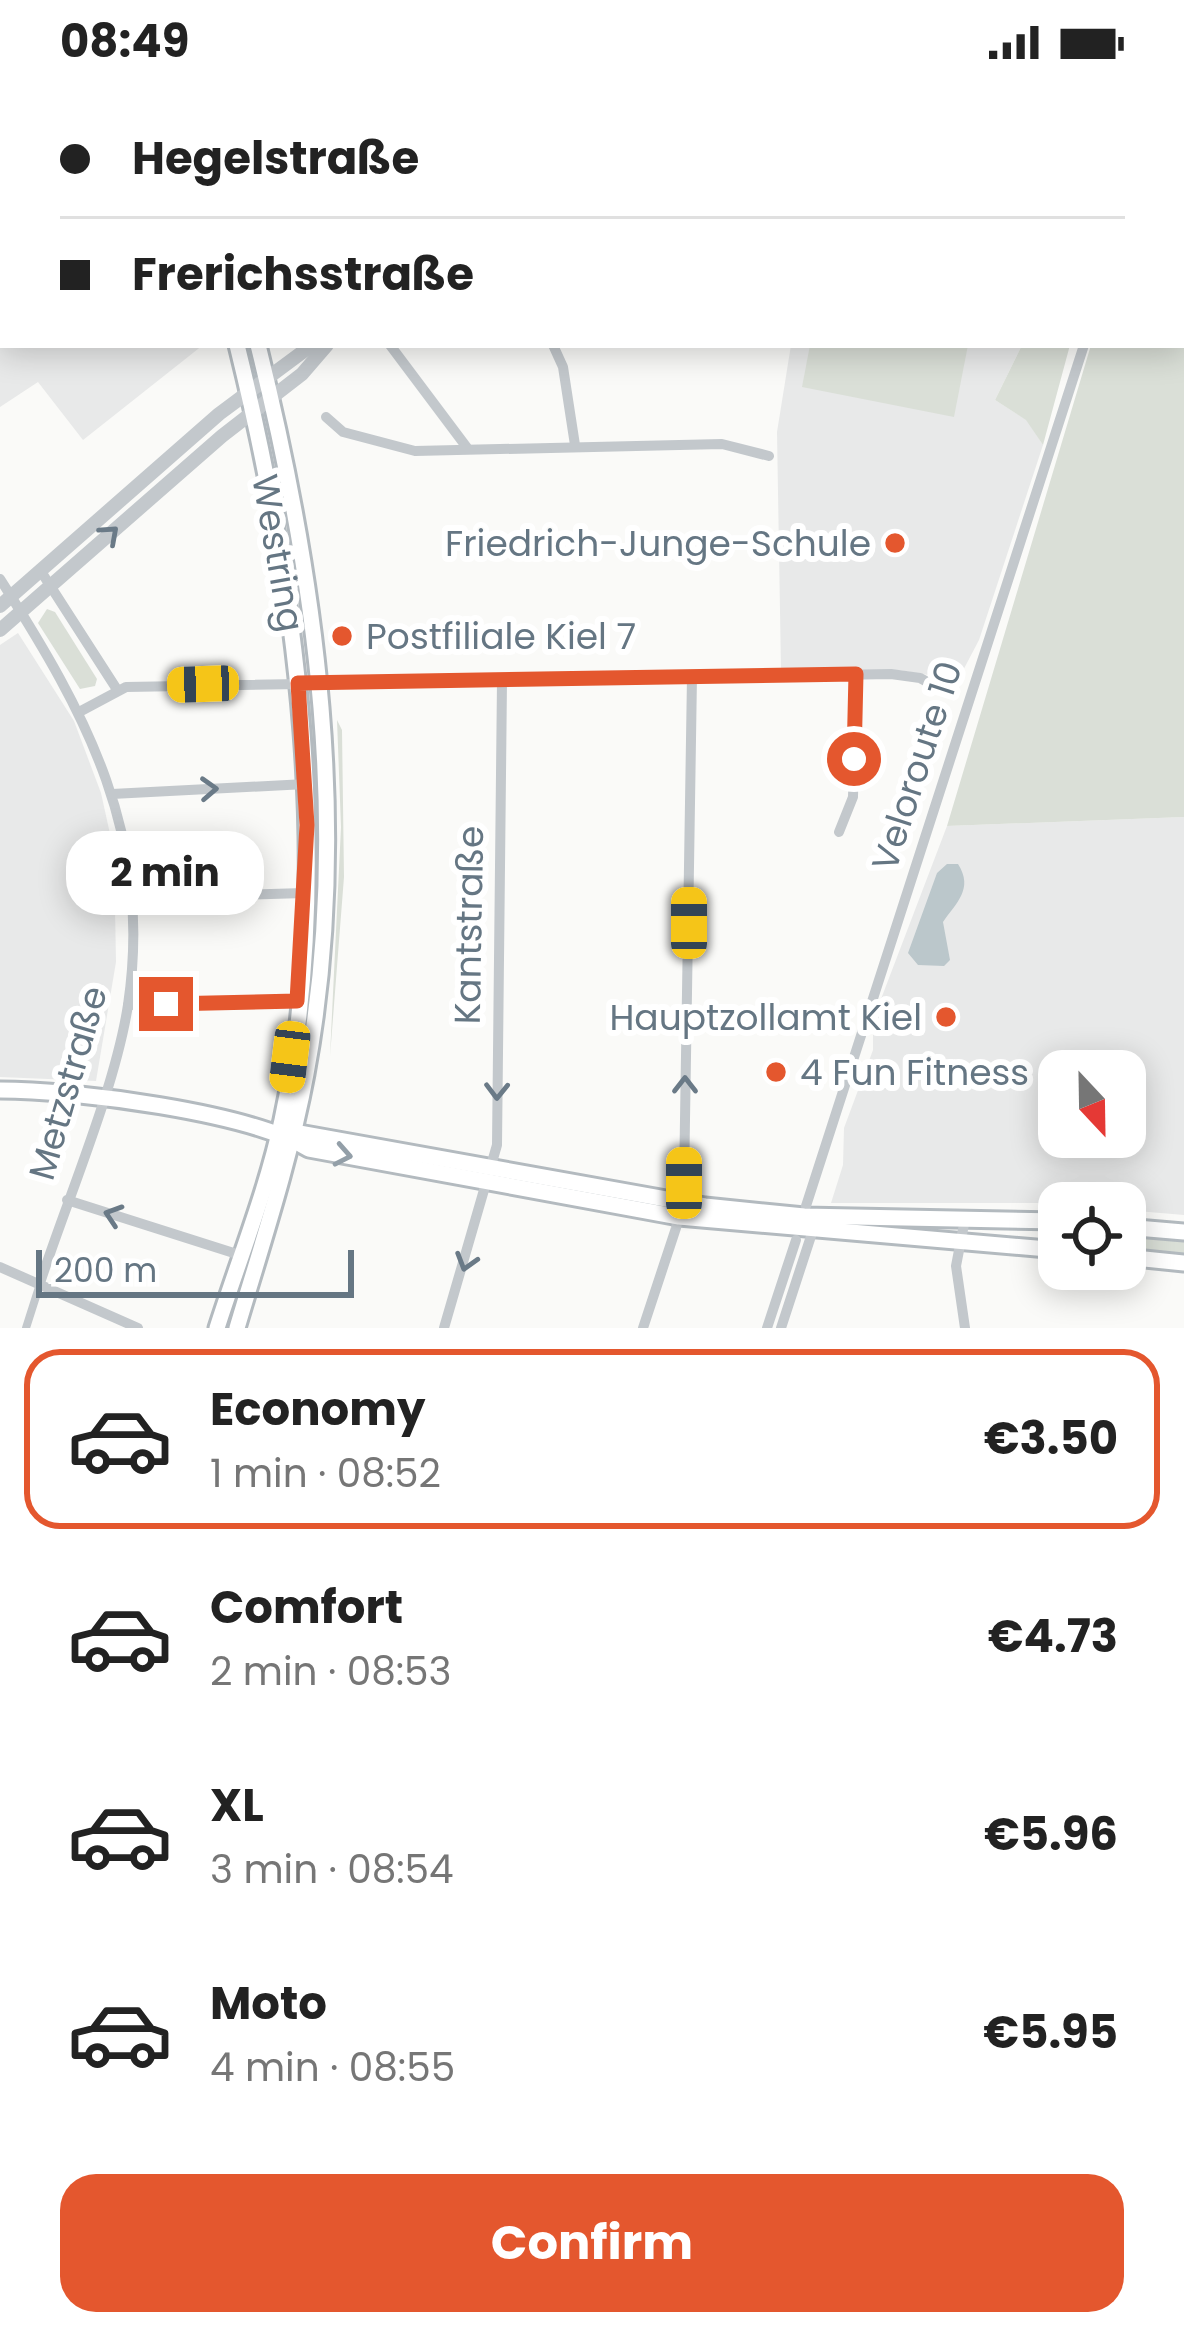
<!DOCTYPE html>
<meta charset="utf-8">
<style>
:root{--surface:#fff;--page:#f2f2f2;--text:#222;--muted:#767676;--line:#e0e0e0;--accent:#e4572e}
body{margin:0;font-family:Poppins,sans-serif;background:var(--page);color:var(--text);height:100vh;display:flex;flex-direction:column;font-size:45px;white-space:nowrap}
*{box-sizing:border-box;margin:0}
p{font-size:39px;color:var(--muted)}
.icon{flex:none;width:66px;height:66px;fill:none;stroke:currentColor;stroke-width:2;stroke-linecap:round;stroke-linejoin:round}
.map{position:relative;height:1244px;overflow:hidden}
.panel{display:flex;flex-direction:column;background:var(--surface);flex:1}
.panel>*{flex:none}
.guide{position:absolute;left:0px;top:0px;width:1185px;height:264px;box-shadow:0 6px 30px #0003;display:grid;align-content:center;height:264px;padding:0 60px;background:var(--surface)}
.needle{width:78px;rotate:158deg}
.fabs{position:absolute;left:1038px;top:966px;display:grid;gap:24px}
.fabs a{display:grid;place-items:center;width:108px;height:108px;border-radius:24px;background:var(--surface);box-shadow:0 6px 30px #0003;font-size:60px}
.scale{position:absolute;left:36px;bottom:30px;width:318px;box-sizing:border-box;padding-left:12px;border:6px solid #657683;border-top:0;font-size:33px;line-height:42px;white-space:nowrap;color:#657683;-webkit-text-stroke:9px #fff;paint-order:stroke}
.end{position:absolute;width:54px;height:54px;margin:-27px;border:15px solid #e4572e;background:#fff;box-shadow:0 0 0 6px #fff}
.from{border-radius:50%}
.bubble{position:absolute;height:84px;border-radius:36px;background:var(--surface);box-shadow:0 6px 30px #0003;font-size:39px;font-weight:700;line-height:84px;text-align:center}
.car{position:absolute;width:36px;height:72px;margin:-36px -18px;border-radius:15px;box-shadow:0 0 9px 3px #0007;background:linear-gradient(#f5c518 24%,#345 0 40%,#f5c518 0 76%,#345 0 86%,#f5c518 0)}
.guide b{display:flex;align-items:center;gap:42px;height:114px;font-size:45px}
.guide b+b{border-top:3px solid var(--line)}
.guide i{width:30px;height:30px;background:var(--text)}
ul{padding:21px 0 0;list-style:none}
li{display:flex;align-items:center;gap:36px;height:180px;margin:0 24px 18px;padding:0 36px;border:6px solid transparent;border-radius:36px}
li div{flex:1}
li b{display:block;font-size:45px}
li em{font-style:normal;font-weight:700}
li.active{border-color:var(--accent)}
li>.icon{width:108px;height:108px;stroke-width:1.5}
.action{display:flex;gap:24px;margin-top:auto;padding:24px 60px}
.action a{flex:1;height:138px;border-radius:36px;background:var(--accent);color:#fff;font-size:48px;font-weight:700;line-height:138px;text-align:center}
.status{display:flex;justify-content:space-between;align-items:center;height:84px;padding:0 60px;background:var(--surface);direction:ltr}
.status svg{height:33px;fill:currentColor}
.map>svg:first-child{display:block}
.built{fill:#e8e9e9;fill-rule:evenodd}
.green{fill:#dadfd7}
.water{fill:#bbc7cb}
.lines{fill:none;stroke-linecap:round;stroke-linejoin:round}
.secondary-casing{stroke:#b3babf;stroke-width:21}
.pedestrian{stroke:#c3c8cc;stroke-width:8}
.minor{stroke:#c3c8cc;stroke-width:10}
.tertiary{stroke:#c3c8cc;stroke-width:14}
.secondary{stroke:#fff;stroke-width:15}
.oneway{stroke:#6a7a87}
.oneway2{stroke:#939fa8}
.route{stroke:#e4572e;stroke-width:15}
.poi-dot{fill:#e4572e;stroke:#fff;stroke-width:4.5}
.labels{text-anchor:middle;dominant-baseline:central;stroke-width:12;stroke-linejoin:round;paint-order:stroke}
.poi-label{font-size:36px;fill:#657683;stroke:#fff;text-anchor:end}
.street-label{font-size:36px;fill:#657683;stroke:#fff}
</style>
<div class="status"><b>08:49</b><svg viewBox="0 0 49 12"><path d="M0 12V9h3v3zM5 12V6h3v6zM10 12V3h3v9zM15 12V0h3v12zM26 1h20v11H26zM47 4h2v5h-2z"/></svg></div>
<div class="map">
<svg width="1184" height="1244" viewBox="0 0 1184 1244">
<rect width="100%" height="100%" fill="#fafaf8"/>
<g class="built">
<path d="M 0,0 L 129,3 L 3,3 L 3,261 L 203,261 L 83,356 L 38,298 L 0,323 Z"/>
<path d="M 791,261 L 1022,261 L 995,316 L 1027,336 L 1043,361 L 979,556 L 958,596 L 899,586 L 781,586 L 777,348 Z"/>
<path d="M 18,549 L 74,637 L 101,709 L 114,768 L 116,878 L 96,997 L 0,993 L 0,561 Z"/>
<path d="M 1184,733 L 1184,1131 L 1125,1126 L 1125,1119 L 831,1119 L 843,1081 L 844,1044 L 873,966 L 873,936 L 947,742 ZM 1059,987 L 1125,987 L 1125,1053 L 1059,1053 Z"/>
</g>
<g class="green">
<path d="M 642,0 L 1144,0 L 644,3 Z"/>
<path d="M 1177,0 L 1184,0 L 1184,733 L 947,742 L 1091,261 L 1182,261 L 1182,3 Z"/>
<path d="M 810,261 L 968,261 L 954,333 L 802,303 Z"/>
<path d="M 1022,261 L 1070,261 L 1043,361 L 1026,336 L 995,316 Z"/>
<path d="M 47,525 L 55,528 L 97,595 L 95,602 L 80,605 L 38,539 Z"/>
<path d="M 310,617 C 323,744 317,864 299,990 L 310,806 L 306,618 Z"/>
<path d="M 337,636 L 342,646 L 344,793 L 330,972 L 341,743 Z"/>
<path d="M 1125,1149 L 1184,1155 L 1184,1171 L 1125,1168 Z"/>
</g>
<path class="water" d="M 947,780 L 958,780 C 974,805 956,819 943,838 L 950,876 L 944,882 L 918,881 L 908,869 L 937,789 Z"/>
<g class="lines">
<g class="secondary-casing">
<g id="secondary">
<path d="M 164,0 L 165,3"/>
<path d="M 183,0 L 184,3"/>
<path d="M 0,1006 C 74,1006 249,1028 309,1065 L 679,1133 L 1059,1166"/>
<path d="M 288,1047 L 705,1122 L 804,1132 L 1059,1137"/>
<path d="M 1125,1143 L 1184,1148"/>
<path d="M 1125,1173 L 1184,1179"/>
<path d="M 217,1244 C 239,1175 267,1106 282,1036 C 335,788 297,504 237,261"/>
<path d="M 237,1244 C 262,1160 290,1076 306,990 C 351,748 317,498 258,261"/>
</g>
</g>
<path class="pedestrian" d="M 26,1244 L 40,1200"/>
<g class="minor">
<path d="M 1167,3 L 1168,0"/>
<path d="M 390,261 L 468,365"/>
<path d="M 553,261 L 563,283 L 575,361"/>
<path d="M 326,333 L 343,348 L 415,367 L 722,360 L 769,372"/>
<path d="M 42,489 L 116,604"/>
<path d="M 0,495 C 87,631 153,752 128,921 C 115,1005 67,1116 40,1199"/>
<path d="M 81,627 L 126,603 L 891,590 L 920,594 L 944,607"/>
<path d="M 112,710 L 306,700"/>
<path d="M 839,748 L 853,713 L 856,590"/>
<path d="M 130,814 L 304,809"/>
<path d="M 128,921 L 297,917"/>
<path d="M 67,1116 L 240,1171"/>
<path d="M 806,1122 L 1084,261"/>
<path d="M 965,1135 L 956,1182 L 965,1244"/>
<path d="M 0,1183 L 138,1244"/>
<path d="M 444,1244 L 497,1061 L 502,597"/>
<path d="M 643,1244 L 676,1144 L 684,1099 L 692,592"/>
<path d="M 767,1244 L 796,1156"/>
<path d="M 781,1244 L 813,1146"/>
</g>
<g class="tertiary">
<path d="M 603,3 L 606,0"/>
<path d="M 0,522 L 219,330 L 312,261"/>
<path d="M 0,546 L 222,352 L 302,290 L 327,261"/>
</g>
<use href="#secondary" class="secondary"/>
</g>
<defs><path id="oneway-chevron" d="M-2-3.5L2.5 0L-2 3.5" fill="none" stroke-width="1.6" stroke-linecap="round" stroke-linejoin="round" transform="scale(3)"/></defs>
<g class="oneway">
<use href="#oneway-chevron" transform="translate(110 450) rotate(-42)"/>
<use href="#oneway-chevron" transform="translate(209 705) rotate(-3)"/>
<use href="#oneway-chevron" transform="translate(685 1001) rotate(-90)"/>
<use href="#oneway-chevron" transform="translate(497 1007) rotate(91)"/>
<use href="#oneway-chevron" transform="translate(113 1131) rotate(-162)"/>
<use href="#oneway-chevron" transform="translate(466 1178) rotate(107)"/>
</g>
<use class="oneway2" href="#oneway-chevron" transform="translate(343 1071) rotate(11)"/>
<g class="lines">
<path class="route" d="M 166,920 L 297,917 L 307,741 L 298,599 L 856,590 L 854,675"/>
</g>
<g class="poi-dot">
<circle cx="895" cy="459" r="12"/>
<circle cx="342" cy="552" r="12"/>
<circle cx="946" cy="933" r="12"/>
<circle cx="776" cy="988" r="12"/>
</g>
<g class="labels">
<g class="poi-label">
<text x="871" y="459">Friedrich-Junge-Schule</text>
<text x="366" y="552" text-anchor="start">Postfiliale Kiel 7</text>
<text x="922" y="933">Hauptzollamt Kiel</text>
<text x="800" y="988" text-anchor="start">4 Fun Fitness</text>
</g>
<g class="street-label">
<text transform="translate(278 469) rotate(80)">Westring</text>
<text transform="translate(917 682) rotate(-72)">Veloroute 10</text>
<text transform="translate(469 841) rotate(-89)">Kantstraße</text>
<text transform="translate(68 999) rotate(-74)">Metzstraße</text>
</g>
</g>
</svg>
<div class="fabs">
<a><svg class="needle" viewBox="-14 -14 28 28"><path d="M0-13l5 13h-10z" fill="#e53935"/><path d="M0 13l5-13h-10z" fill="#767676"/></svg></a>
<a><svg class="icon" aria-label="locate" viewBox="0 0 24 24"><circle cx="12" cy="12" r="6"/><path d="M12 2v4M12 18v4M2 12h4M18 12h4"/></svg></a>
</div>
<div class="scale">200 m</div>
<i class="end from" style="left:854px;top:675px"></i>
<i class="end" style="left:166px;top:920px"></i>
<div class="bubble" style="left:66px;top:747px;width:198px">2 min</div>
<i class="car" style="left:203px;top:600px;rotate:268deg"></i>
<i class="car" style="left:689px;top:839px;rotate:0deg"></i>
<i class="car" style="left:290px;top:973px;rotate:187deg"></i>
<i class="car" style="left:684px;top:1099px;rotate:0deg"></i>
<div class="guide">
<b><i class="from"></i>Hegelstraße</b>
<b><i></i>Frerichsstraße</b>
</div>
</div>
<section class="panel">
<ul>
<li class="active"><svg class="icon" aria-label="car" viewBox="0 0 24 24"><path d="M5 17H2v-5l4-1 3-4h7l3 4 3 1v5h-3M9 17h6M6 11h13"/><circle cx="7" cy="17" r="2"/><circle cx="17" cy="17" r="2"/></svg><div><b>Economy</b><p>1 min · 08:52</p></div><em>€3.50</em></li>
<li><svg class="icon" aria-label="car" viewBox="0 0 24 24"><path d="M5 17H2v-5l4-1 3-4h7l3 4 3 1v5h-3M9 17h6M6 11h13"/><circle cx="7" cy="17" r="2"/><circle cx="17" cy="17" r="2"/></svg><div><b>Comfort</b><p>2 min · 08:53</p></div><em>€4.73</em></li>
<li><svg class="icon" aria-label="car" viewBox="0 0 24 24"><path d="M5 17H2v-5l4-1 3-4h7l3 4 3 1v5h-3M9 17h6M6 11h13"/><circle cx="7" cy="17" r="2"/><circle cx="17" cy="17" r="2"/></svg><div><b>XL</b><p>3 min · 08:54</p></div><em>€5.96</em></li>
<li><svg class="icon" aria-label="car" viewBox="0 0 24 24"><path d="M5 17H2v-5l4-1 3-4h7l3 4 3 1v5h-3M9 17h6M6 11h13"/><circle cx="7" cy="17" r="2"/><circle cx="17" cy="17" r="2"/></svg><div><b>Moto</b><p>4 min · 08:55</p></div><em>€5.95</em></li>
</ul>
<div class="action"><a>Confirm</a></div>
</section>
